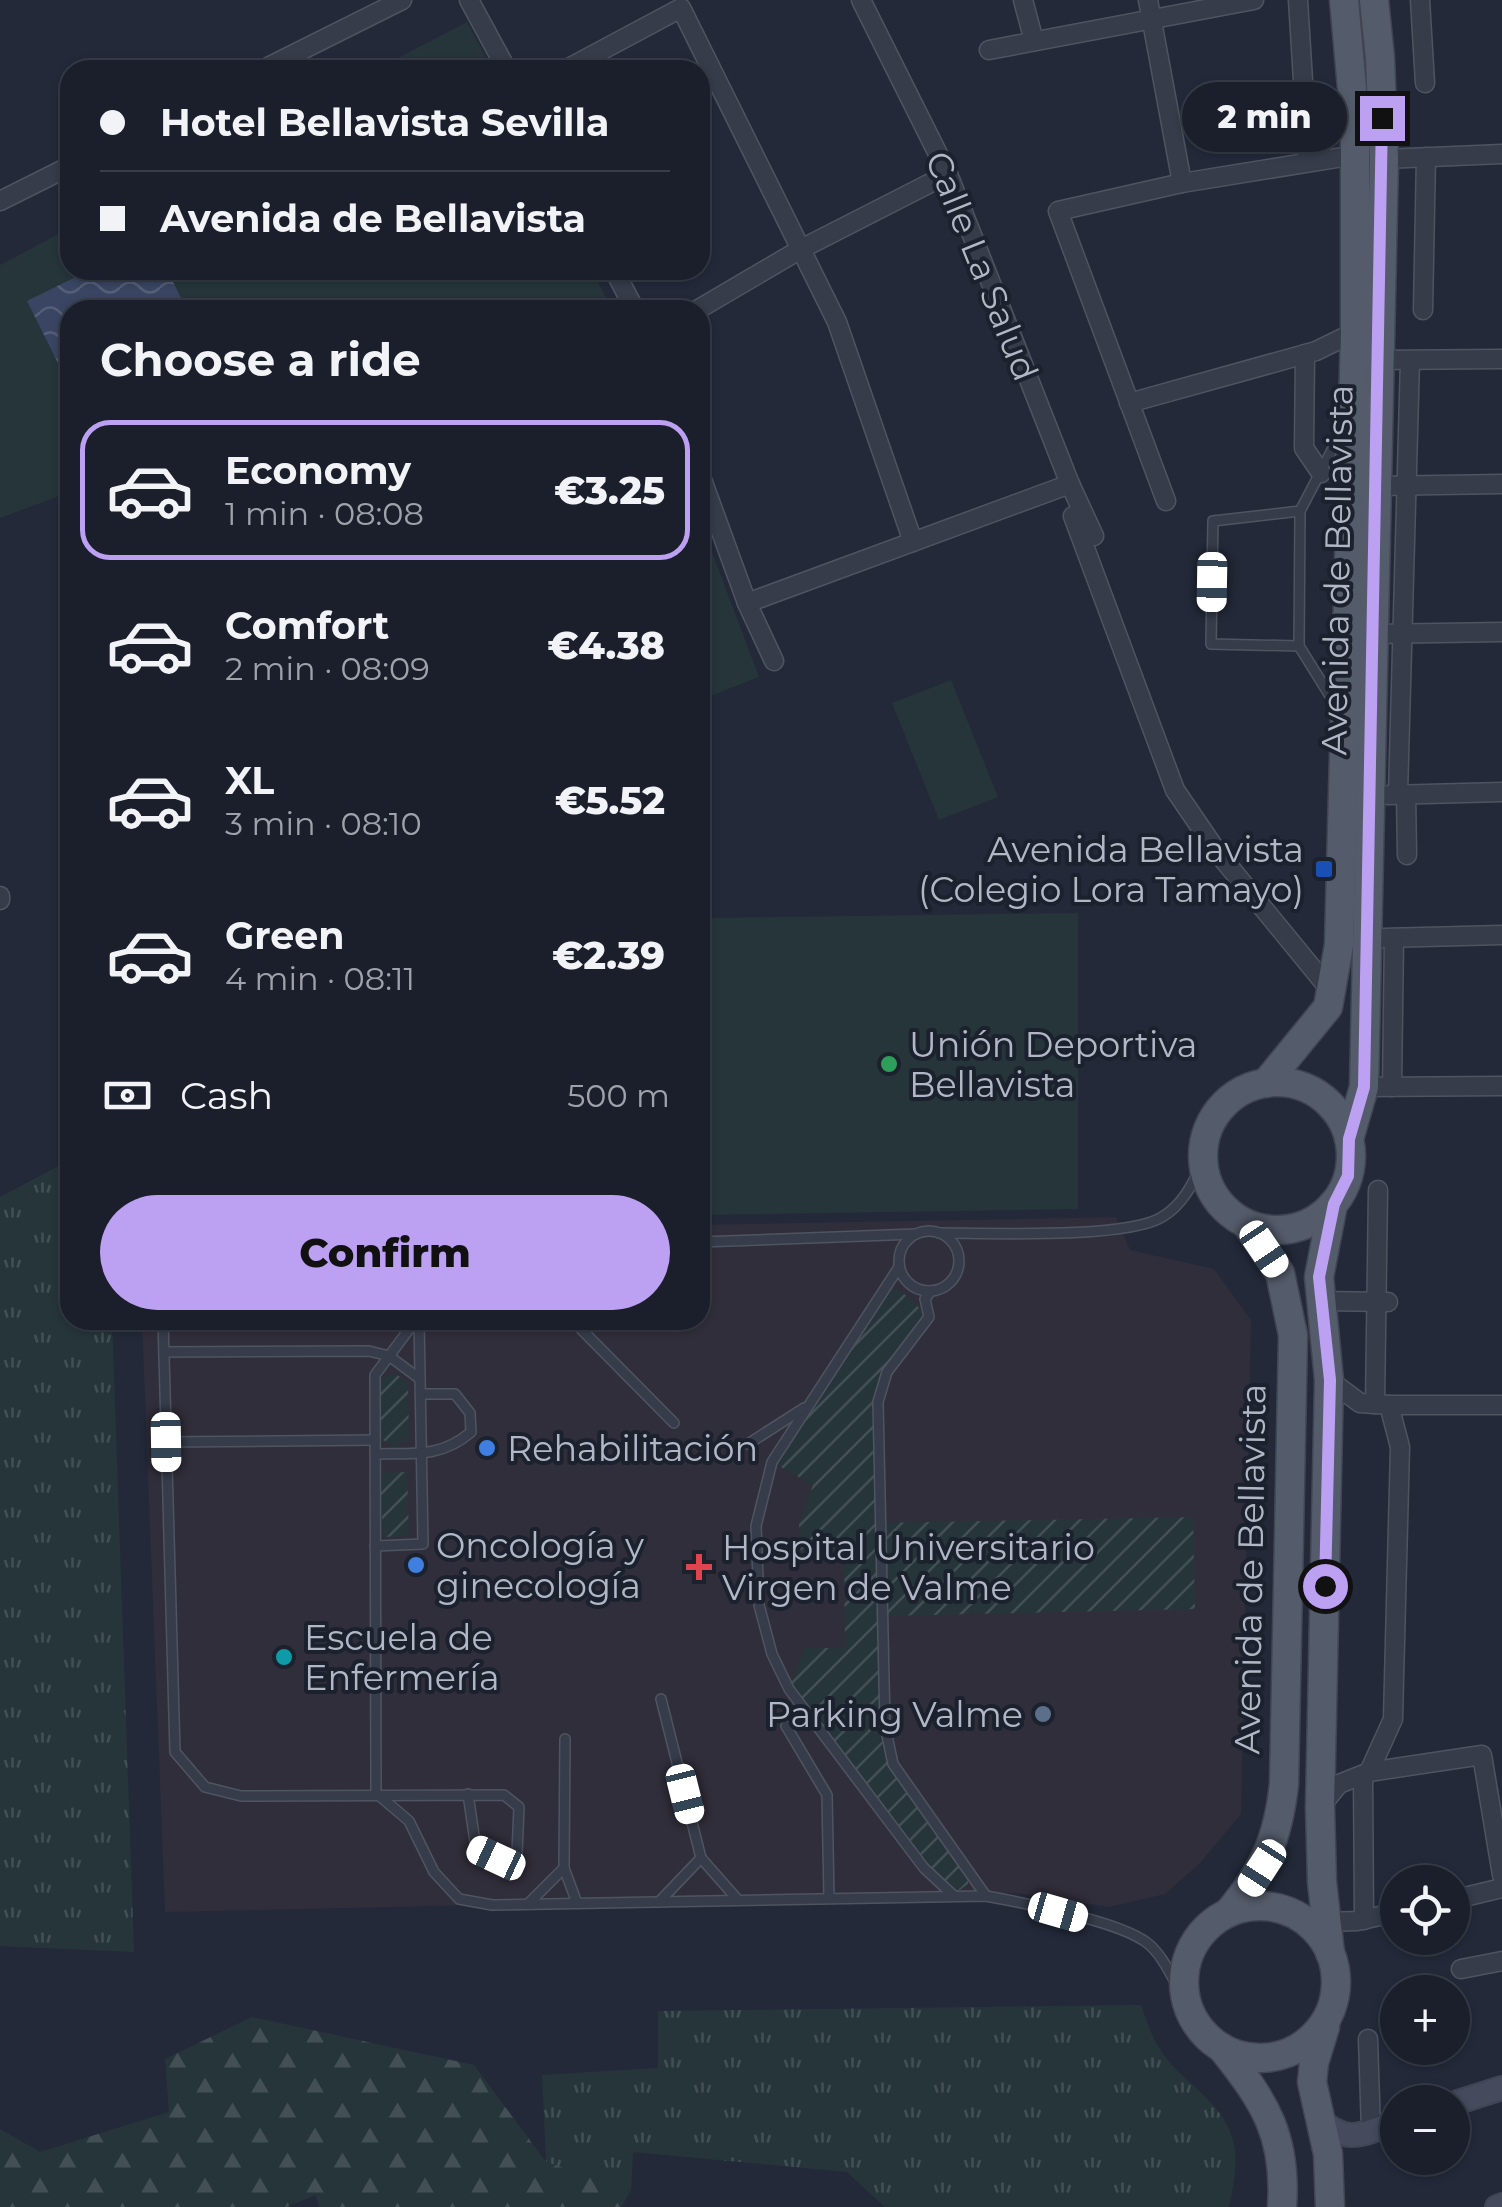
<!DOCTYPE html>
<meta charset="utf-8">
<style>
:root{--surface:#1a1f2b;--page:#232733;--text:#f1f3f6;--muted:#9fa2a9;--line:#383d47;--accent:#bca0f2}
body{margin:0;font-family:Montserrat,sans-serif;background:var(--page);color:var(--text);height:100vh;display:flex;flex-direction:column;font-size:38px;white-space:nowrap}
*{box-sizing:border-box;margin:0}
p{font-size:32px;color:var(--muted)}
.icon{flex:none;width:55px;height:55px;fill:none;stroke:currentColor;stroke-width:2;stroke-linecap:round;stroke-linejoin:round}
.map{position:relative;flex:1;overflow:hidden}
.drawer{position:absolute;left:60px;top:300px;width:650px;height:1030px;display:flex;flex-direction:column;background:var(--surface);border-radius:30px;box-shadow:0 2px 8px #0004,0 0 0 2px var(--line)}
.drawer>*{flex:none}
.top-card{position:absolute;left:60px;top:60px;width:650px;height:220px;border-radius:30px;box-shadow:0 2px 8px #0004,0 0 0 2px var(--line);display:grid;align-content:center;height:220px;padding:0 40px;background:var(--surface)}
.fabs{position:absolute;left:1380px;top:1865px;display:grid;gap:20px}
.fabs a{display:grid;place-items:center;width:90px;height:90px;border-radius:50%;background:var(--surface);box-shadow:0 2px 8px #0004,0 0 0 2px var(--line);font-size:50px}
.end{position:absolute;width:45px;height:45px;margin:-22px;border:12px solid #bca0f2;background:#111;box-shadow:0 0 0 5px #111}
.from{border-radius:50%}
.bubble{position:absolute;height:70px;border-radius:35px;background:var(--surface);box-shadow:0 2px 8px #0004,0 0 0 2px var(--line);font-size:32px;font-weight:800;line-height:70px;text-align:center}
.car{position:absolute;width:30px;height:60px;margin:-30px -15px;border-radius:12px;box-shadow:0 0 8px 2px #0007;background:linear-gradient(#fff 24%,#345 0 40%,#fff 0 76%,#345 0 86%,#fff 0)}
.top-card b{display:flex;align-items:center;gap:35px;height:95px;font-size:38px}
.top-card b+b{border-top:2px solid var(--line)}
.top-card i{width:25px;height:25px;background:var(--text)}
ul{padding:0;list-style:none}
li{display:flex;align-items:center;gap:30px;height:140px;margin:0 20px 15px;padding:0 20px;border:5px solid transparent;border-radius:30px}
li div{flex:1}
li b{display:block;font-size:38px}
li em{font-style:normal;font-weight:800}
li.selected{border-color:var(--accent)}
li>.icon{width:90px;height:90px;stroke-width:1.5}
h2{padding:0 40px;font-size:45px;line-height:120px}
.pay{display:flex;align-items:center;gap:25px;height:110px;padding:0 40px;font-size:38px}
.pay p{margin-inline-start:auto}
.cta{display:flex;gap:20px;margin-top:auto;padding:20px 40px}
.cta a{flex:1;height:115px;border-radius:60px;background:var(--accent);color:#111;font-size:40px;font-weight:800;line-height:115px;text-align:center}
.map>svg:first-child{display:block}
.medical{fill:#312e3b}
.grass{fill:url(#grass-tufts)}
.forest{fill:url(#forest-firs)}
.garden{fill:url(#garden-furrows)}
.pitch{fill:#25353a}
.water{fill:url(#water-waves)}
.lines{fill:none;stroke-linecap:round;stroke-linejoin:round}
.lane-casing{stroke:#4f5461;stroke-width:12}
.street-casing{stroke:#4f5461;stroke-width:21}
.secondary-casing{stroke:#404553;stroke-width:26}
.primary-casing{stroke:#404553;stroke-width:31}
.lane{stroke:#363c4a;stroke-width:9}
.street{stroke:#363c4a;stroke-width:18}
.secondary{stroke:#454a5c;stroke-width:22}
.primary{stroke:#545b6a;stroke-width:28}
.route{stroke:#bca0f2;stroke-width:12}
.transit-dot{fill:#1a4fb4;stroke:#1c212e;stroke-width:4}
.leisure-dot{fill:#2e9e5b;stroke:#1c212e;stroke-width:4}
.shop-dot{fill:#3f7fe0;stroke:#1c212e;stroke-width:4}
.health-dot{fill:#e0444e;stroke:#1c212e;stroke-width:4}
.culture-dot{fill:#0f9aa8;stroke:#1c212e;stroke-width:4}
.service-dot{fill:#5c6f8a;stroke:#1c212e;stroke-width:4}
.labels{text-anchor:middle;dominant-baseline:central;stroke-width:8;stroke-linejoin:round;paint-order:stroke}
.street-label{font-size:35px;fill:#b2b7c6;stroke:#1c212e}
.poi-label{font-size:35px;fill:#b2b7c6;stroke:#1c212e;text-anchor:start}
</style>
<div class="map">
<svg width="1502" height="2207" viewBox="0 0 1502 2207">
<defs>
<pattern id="grass-tufts" width="24" height="20" patternUnits="userSpaceOnUse" patternTransform="scale(2.5)"><rect width="24" height="20" fill="#25353a"/><path d="M3 7l-1-3M5 7V3M7 7l1-3M15 17l-1-3M17 17v-4M19 17l1-3" fill="none" stroke="#425055"/></pattern>
<pattern id="forest-firs" width="22" height="20" patternUnits="userSpaceOnUse" patternTransform="scale(2.5)"><rect width="22" height="20" fill="#25353a"/><path d="M5 1l3.5 6h-7zM16 11l3.5 6h-7z" fill="#425055"/></pattern>
<pattern id="garden-furrows" width="10" height="10" patternUnits="userSpaceOnUse" patternTransform="scale(2.5)"><rect width="10" height="10" fill="#25353a"/><path d="M-1 1l2-2M0 10L10 0M9 11l2-2" fill="none" stroke="#425055"/></pattern>
<pattern id="water-waves" width="16" height="10" patternUnits="userSpaceOnUse" patternTransform="scale(2.5)"><rect width="16" height="10" fill="#394562"/><path d="M0 5q4-4 8 0t8 0" fill="none" stroke="#535e77"/></pattern>
</defs>
<rect width="100%" height="100%" fill="#232939"/>
<path class="medical" d="M 1116,1217 L 1130,1250 L 1214,1269 L 1251,1320 L 1241,1814 L 1199,1864 L 1165,1894 L 1109,1907 L 1018,1893 L 165,1912 L 142,1320 L 700,1320 L 700,1225 Z"/>
<g class="grass">
<path d="M 70,1160 L 70,1320 L 112,1320 L 134,1952 L 0,1946 L 0,1197 Z"/>
<path d="M 1141,2005 C 1147,2022 1152,2039 1163,2054 C 1186,2086 1226,2103 1234,2145 C 1238,2166 1233,2187 1229,2207 L 885,2207 L 847,2172 L 633,2152 L 631,2190 L 546,2162 L 542,2075 L 658,2068 L 658,2011 Z"/>
</g>
<path class="forest" d="M 252,2017 L 474,2065 L 546,2162 L 631,2190 L 621,2207 L 319,2207 L 316,2195 L 286,2207 L 0,2207 L 0,2129 L 40,2152 L 169,2112 L 165,2059 Z"/>
<g class="garden">
<path d="M 887,1287 L 902,1292 L 929,1317 L 887,1372 L 878,1402 L 880,1523 L 1193,1517 L 1195,1609 L 882,1616 L 885,1726 L 893,1764 L 968,1869 L 968,1884 L 953,1895 L 924,1868 L 789,1689 L 804,1648 L 845,1648 L 844,1554 L 801,1554 L 799,1525 L 813,1485 L 772,1462 Z"/>
<path d="M 394,1373 L 408,1382 L 409,1438 L 394,1447 L 380,1438 L 381,1378 Z"/>
<path d="M 407,1472 L 409,1536 L 383,1537 L 380,1473 Z"/>
</g>
<g class="pitch">
<path d="M 467,22 L 493,70 L 375,70 Z"/>
<path d="M 70,228 L 70,270 L 592,270 L 612,310 L 70,310 L 70,492 L 0,518 L 0,265 Z"/>
<path d="M 707,539 L 759,677 L 700,700 L 700,542 Z"/>
<path d="M 951,680 L 998,797 L 939,820 L 892,703 Z"/>
<path d="M 1078,913 L 1078,1209 L 700,1215 L 700,918 Z"/>
</g>
<path class="water" d="M 90,270 L 167,270 L 187,310 L 70,310 L 70,387 L 27,301 Z"/>
<g class="lines">
<g class="lane-casing">
<g id="lane">
<path d="M 1300,511 L 1299,646 L 1337,707"/>
<path d="M 1299,646 L 1211,644 L 1213,521 L 1300,511 L 1344,427"/>
<circle cx="929" cy="1261" r="30"/>
<path d="M 939,1233 C 986,1233 1127,1239 1162,1217 C 1183,1205 1193,1183 1203,1162"/>
<path d="M 700,1242 L 916,1234"/>
<path d="M 899,1267 L 772,1462 L 756,1526 L 759,1605 L 772,1654 L 789,1689 L 924,1868 L 953,1895"/>
<path d="M 931,1291 L 925,1299 L 929,1317 L 887,1372 L 878,1402 L 885,1726 L 893,1764 L 986,1896"/>
<path d="M 163,1320 L 175,1752 L 205,1787 L 241,1796 L 504,1795 L 519,1807 L 517,1854 L 496,1858 L 476,1849 L 468,1794"/>
<path d="M 416,1320 L 375,1375 L 376,1793 L 409,1821 L 434,1872 L 459,1899 L 492,1905 L 986,1896 C 1024,1903 1117,1921 1146,1942 C 1164,1955 1174,1983 1186,2001"/>
<path d="M 572,1320 L 674,1423"/>
<path d="M 164,1352 L 369,1351 L 389,1356 L 420,1379"/>
<path d="M 166,1442 L 375,1440"/>
<path d="M 748,1444 L 804,1408"/>
<path d="M 375,1454 C 412,1453 441,1458 471,1432 L 470,1413 L 455,1394 L 421,1394"/>
<path d="M 375,1546 L 423,1544 L 419,1320"/>
<path d="M 786,1726 L 827,1795 L 829,1898"/>
<path d="M 701,1858 L 738,1900"/>
<path d="M 564,1868 L 577,1903"/>
<path d="M 659,1902 L 701,1858 L 661,1699"/>
<path d="M 528,1904 L 564,1868 L 565,1739"/>
</g>
</g>
<g class="street-casing">
<g id="street">
<path d="M 469,0 L 507,70"/>
<path d="M 861,0 L 948,174 L 1070,484 L 1094,536"/>
<path d="M 1023,0 L 1034,41"/>
<path d="M 1148,0 L 1182,183"/>
<path d="M 1298,0 L 1308,161"/>
<path d="M 1420,0 L 1425,83"/>
<path d="M 989,50 L 1254,0"/>
<path d="M 262,70 L 402,0"/>
<path d="M 565,70 L 681,8 L 837,322 L 913,542"/>
<path d="M 1384,159 L 1502,154"/>
<path d="M 0,201 L 70,166"/>
<path d="M 614,270 L 635,310"/>
<path d="M 697,310 L 801,249 L 948,174"/>
<path d="M 1423,310 L 1426,157"/>
<path d="M 1305,354 L 1304,448 L 1321,473"/>
<path d="M 1378,360 L 1502,359"/>
<path d="M 1129,403 L 1316,351 L 1355,332"/>
<path d="M 700,474 L 747,603 L 774,661"/>
<path d="M 1375,486 L 1502,484"/>
<path d="M 1166,501 L 1058,211 L 1182,183 L 1355,155"/>
<path d="M 1073,516 L 1175,790 L 1218,853 L 1331,991"/>
<path d="M 747,603 L 1070,484"/>
<path d="M 1373,634 L 1502,632"/>
<path d="M 1398,794 L 1410,360"/>
<path d="M 1406,794 L 1407,855"/>
<path d="M 1388,795 L 1502,792"/>
<path d="M 0,896 L 0,900"/>
<path d="M 1383,938 L 1502,935"/>
<path d="M 1364,1087 L 1502,1086"/>
<path d="M 1392,1087 L 1394,938"/>
<path d="M 1322,1301 L 1388,1302"/>
<path d="M 1375,1404 L 1378,1190"/>
<path d="M 1389,1405 L 1502,1405"/>
<path d="M 1369,1772 L 1482,1755 L 1502,1875"/>
<path d="M 1363,1775 L 1364,1920"/>
<path d="M 1320,1807 L 1339,1784 L 1369,1772 L 1393,1719 L 1400,1447 L 1389,1405 L 1360,1403 L 1329,1380"/>
<path d="M 1452,1900 L 1502,1888"/>
<path d="M 1327,1922 L 1357,1921 L 1398,1912"/>
<path d="M 1461,1969 L 1502,1961"/>
<path d="M 1368,2039 L 1371,2131"/>
</g>
</g>
<g class="secondary-casing">
<g id="secondary">
<path d="M 1452,2104 L 1502,2088"/>
<path d="M 1319,2119 C 1349,2146 1363,2133 1398,2122"/>
<path d="M 1497,2207 L 1502,2205"/>
</g>
</g>
<g class="primary-casing">
<g id="primary">
<circle cx="1277" cy="1156" r="74"/>
<path d="M 1266,1083 L 1328,1007 L 1339,945 L 1355,332 L 1355,121 L 1344,0"/>
<path d="M 1349,1139 L 1364,1087 L 1384,159 L 1380,58 L 1374,0"/>
<circle cx="1260" cy="1982" r="76"/>
<path d="M 1229,1912 C 1264,1870 1278,1839 1284,1784 L 1293,1335 L 1280,1273 L 1247,1225"/>
<path d="M 1330,1953 L 1322,1882 L 1320,1807 L 1329,1380 L 1319,1277 L 1333,1204"/>
<path d="M 1325,2027 L 1314,2063 L 1312,2082 L 1328,2154 L 1330,2207"/>
<path d="M 1222,2048 C 1265,2102 1287,2136 1282,2207"/>
</g>
</g>
<use href="#lane" class="lane"/>
<use href="#street" class="street"/>
<use href="#secondary" class="secondary"/>
<use href="#primary" class="primary"/>
</g>
<g class="lines">
<path class="route" d="M 1325,1586 L 1330,1380 L 1319,1277 L 1334,1204 L 1348,1176 L 1349,1139 L 1364,1087 L 1382,118"/>
</g>
<rect class="transit-dot" x="1314" y="859" width="20" height="20" rx="5"/>
<circle class="leisure-dot" cx="889" cy="1064" r="10"/>
<g class="shop-dot">
<circle cx="487" cy="1448" r="10"/>
<circle cx="416" cy="1565" r="10"/>
</g>
<path class="health-dot" d="M694 1552h10v10h10v10h-10v10h-10v-10h-10v-10h10z"/>
<circle class="culture-dot" cx="284" cy="1657" r="10"/>
<circle class="service-dot" cx="1043" cy="1714" r="10"/>
<g class="labels">
<g class="street-label">
<text transform="translate(982 266) rotate(68)">Calle La Salud</text>
<text transform="translate(1337 570) rotate(-89)">Avenida de Bellavista</text>
<text transform="translate(1250 1569) rotate(-89)">Avenida de Bellavista</text>
</g>
<g class="poi-label">
<text x="1304" y="849" text-anchor="end">Avenida Bellavista<tspan x="1304" dy="40">(Colegio Lora Tamayo)</tspan></text>
<text x="909" y="1044">Unión Deportiva<tspan x="909" dy="40">Bellavista</tspan></text>
<text x="507" y="1448">Rehabilitación</text>
<text x="436" y="1545">Oncología y<tspan x="436" dy="40">ginecología</tspan></text>
<text x="722" y="1547">Hospital Universitario<tspan x="722" dy="40">Virgen de Valme</tspan></text>
<text x="304" y="1637">Escuela de<tspan x="304" dy="40">Enfermería</tspan></text>
<text x="1023" y="1714" text-anchor="end">Parking Valme</text>
</g>
</g>
</svg>
<div class="fabs">
<a><svg class="icon" aria-label="locate" viewBox="0 0 24 24"><circle cx="12" cy="12" r="6"/><path d="M12 2v4M12 18v4M2 12h4M18 12h4"/></svg></a>
<a>+</a>
<a>−</a>
</div>
<i class="end from" style="left:1325px;top:1586px"></i>
<i class="end" style="left:1382px;top:118px"></i>
<div class="bubble" style="left:1182px;top:82px;width:165px">2 min</div>
<i class="car" style="left:1212px;top:582px;rotate:181deg"></i>
<i class="car" style="left:1264px;top:1249px;rotate:146deg"></i>
<i class="car" style="left:166px;top:1442px;rotate:179deg"></i>
<i class="car" style="left:685px;top:1794px;rotate:166deg"></i>
<i class="car" style="left:496px;top:1858px;rotate:295deg"></i>
<i class="car" style="left:1262px;top:1868px;rotate:213deg"></i>
<i class="car" style="left:1058px;top:1912px;rotate:106deg"></i>
<div class="top-card">
<b><i class="from"></i>Hotel Bellavista Sevilla</b>
<b><i></i>Avenida de Bellavista</b>
</div>
<section class="drawer">
<h2>Choose a ride</h2>
<ul>
<li class="selected"><svg class="icon" aria-label="car" viewBox="0 0 24 24"><path d="M5 17H2v-5l4-1 3-4h7l3 4 3 1v5h-3M9 17h6M6 11h13"/><circle cx="7" cy="17" r="2"/><circle cx="17" cy="17" r="2"/></svg><div><b>Economy</b><p>1 min · 08:08</p></div><em>€3.25</em></li>
<li><svg class="icon" aria-label="car" viewBox="0 0 24 24"><path d="M5 17H2v-5l4-1 3-4h7l3 4 3 1v5h-3M9 17h6M6 11h13"/><circle cx="7" cy="17" r="2"/><circle cx="17" cy="17" r="2"/></svg><div><b>Comfort</b><p>2 min · 08:09</p></div><em>€4.38</em></li>
<li><svg class="icon" aria-label="car" viewBox="0 0 24 24"><path d="M5 17H2v-5l4-1 3-4h7l3 4 3 1v5h-3M9 17h6M6 11h13"/><circle cx="7" cy="17" r="2"/><circle cx="17" cy="17" r="2"/></svg><div><b>XL</b><p>3 min · 08:10</p></div><em>€5.52</em></li>
<li><svg class="icon" aria-label="car" viewBox="0 0 24 24"><path d="M5 17H2v-5l4-1 3-4h7l3 4 3 1v5h-3M9 17h6M6 11h13"/><circle cx="7" cy="17" r="2"/><circle cx="17" cy="17" r="2"/></svg><div><b>Green</b><p>4 min · 08:11</p></div><em>€2.39</em></li>
</ul>
<div class="pay"><svg class="icon" aria-label="cash" viewBox="0 0 24 24"><path d="M3 7h18v10H3z"/><circle cx="12" cy="12" r="2"/></svg>Cash<p>500 m</p></div>
<div class="cta"><a>Confirm</a></div>
</section>
</div>
